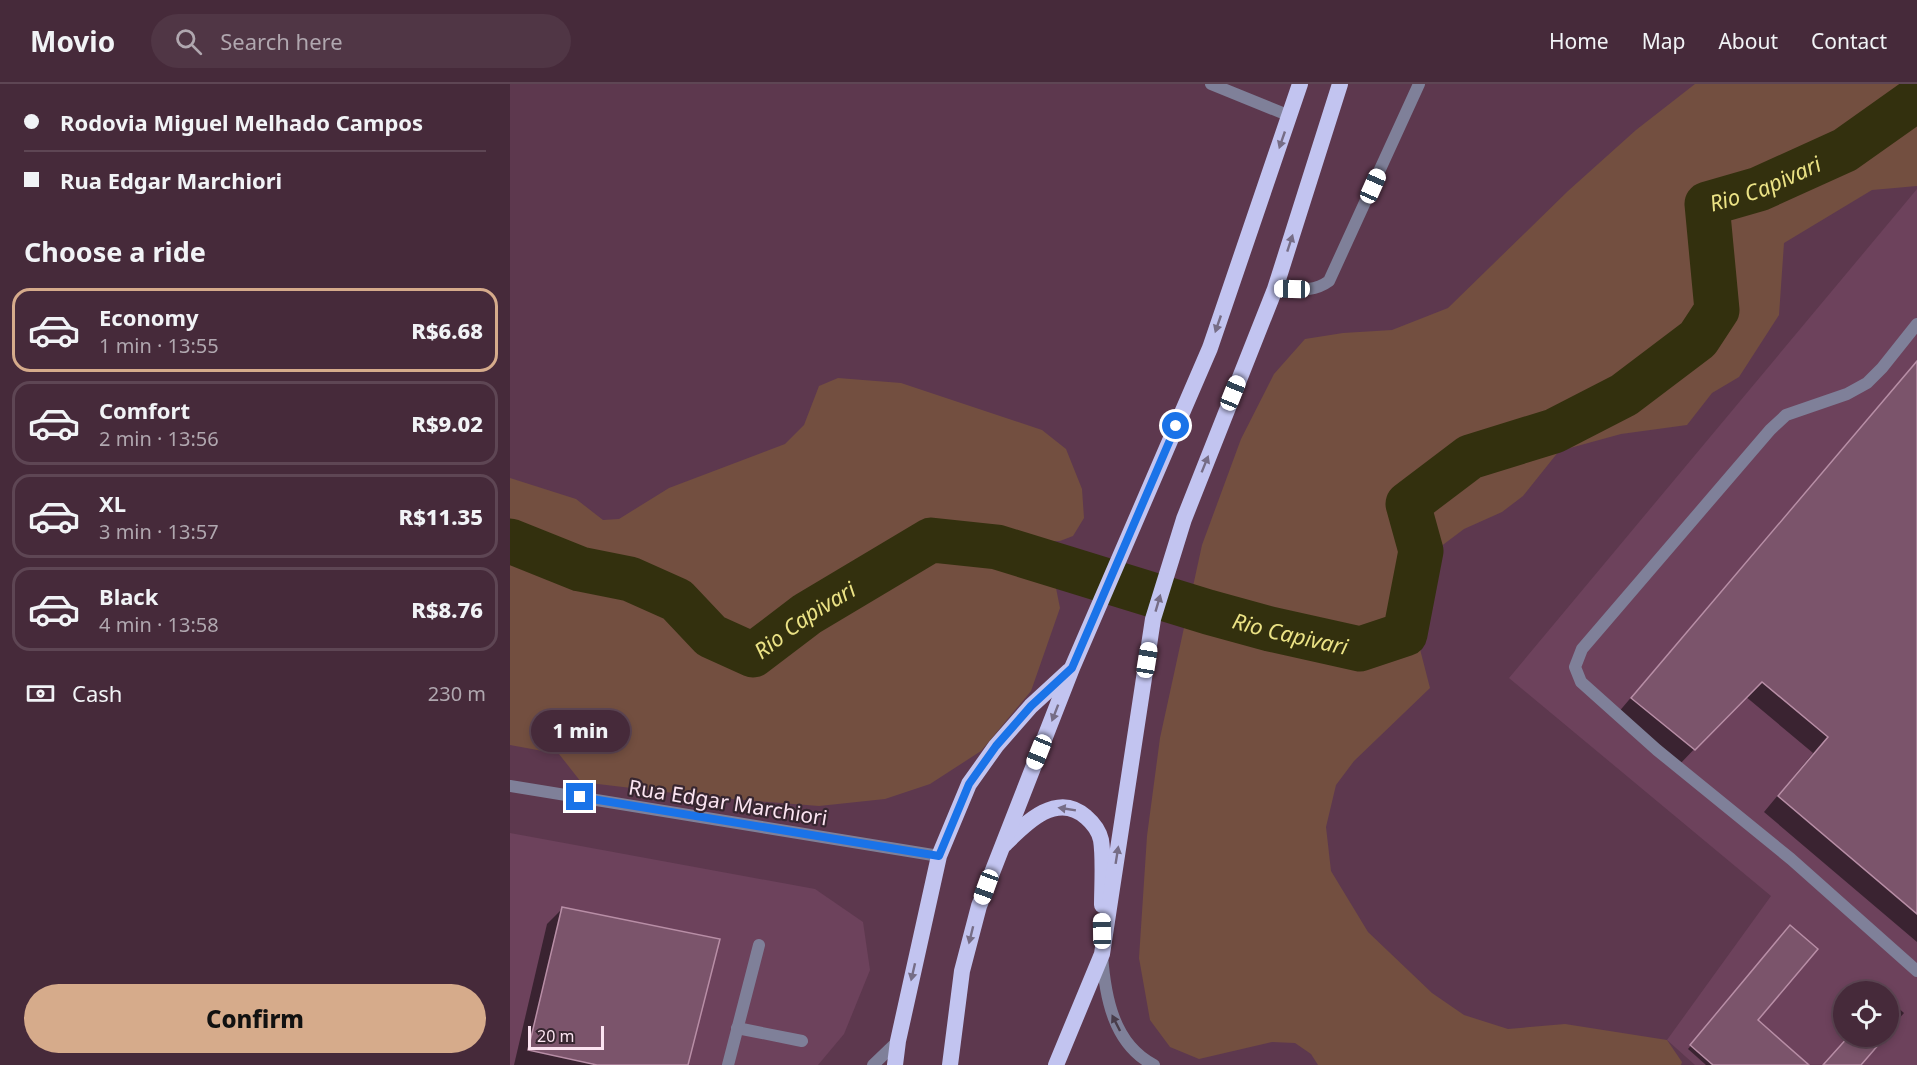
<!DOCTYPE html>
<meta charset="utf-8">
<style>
:root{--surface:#462a3a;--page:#503645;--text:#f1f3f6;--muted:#b0a7af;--line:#5e4654;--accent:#d6ab8b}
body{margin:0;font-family:"Noto Sans",sans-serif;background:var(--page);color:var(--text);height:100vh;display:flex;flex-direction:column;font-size:22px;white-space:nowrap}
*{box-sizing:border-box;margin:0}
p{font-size:20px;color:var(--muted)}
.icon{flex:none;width:33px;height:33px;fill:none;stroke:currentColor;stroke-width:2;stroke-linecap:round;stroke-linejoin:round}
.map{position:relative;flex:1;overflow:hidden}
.sheet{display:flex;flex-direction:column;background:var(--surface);width:510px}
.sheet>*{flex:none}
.guide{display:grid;align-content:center;height:132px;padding:0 24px;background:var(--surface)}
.buttons{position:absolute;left:1323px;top:897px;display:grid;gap:12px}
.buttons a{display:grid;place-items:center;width:66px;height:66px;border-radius:50%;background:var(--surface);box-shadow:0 3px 9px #0003,0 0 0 2px var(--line);font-size:30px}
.scale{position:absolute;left:18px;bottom:15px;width:76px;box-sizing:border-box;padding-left:6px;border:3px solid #fbe4f1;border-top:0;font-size:16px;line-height:21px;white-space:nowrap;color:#fbe4f1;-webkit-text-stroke:4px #372630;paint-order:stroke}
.end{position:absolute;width:27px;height:27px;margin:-14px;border:8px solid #1a73e8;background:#fff;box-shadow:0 0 0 3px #fff}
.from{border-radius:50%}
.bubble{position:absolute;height:42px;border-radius:21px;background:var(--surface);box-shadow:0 3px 9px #0003,0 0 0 2px var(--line);font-size:20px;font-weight:800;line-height:42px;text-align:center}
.car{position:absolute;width:18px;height:36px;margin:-18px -9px;border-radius:8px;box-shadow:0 0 4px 2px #0007;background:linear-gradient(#fff 24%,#345 0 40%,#fff 0 76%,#345 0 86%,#fff 0)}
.guide b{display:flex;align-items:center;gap:21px;height:57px;font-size:22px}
.guide b+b{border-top:2px solid var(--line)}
.guide i{width:15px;height:15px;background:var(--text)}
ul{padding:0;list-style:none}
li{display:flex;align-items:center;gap:18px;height:84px;margin:0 12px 9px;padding:0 12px;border:3px solid var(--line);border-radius:18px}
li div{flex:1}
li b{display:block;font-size:22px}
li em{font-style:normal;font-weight:800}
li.on{border-color:var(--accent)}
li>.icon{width:54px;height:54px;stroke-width:1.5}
h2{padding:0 24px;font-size:27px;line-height:72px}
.pay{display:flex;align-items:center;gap:15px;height:66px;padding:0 24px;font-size:22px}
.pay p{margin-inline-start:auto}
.button{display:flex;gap:12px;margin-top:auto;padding:12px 24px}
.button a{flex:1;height:69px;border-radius:36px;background:var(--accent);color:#111;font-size:24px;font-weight:800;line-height:69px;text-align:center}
header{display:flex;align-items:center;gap:36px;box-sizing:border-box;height:84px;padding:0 30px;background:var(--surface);border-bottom:2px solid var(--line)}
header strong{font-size:28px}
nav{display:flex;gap:33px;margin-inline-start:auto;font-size:21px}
.search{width:420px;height:54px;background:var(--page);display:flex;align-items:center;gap:15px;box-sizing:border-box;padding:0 21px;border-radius:33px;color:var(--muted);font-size:22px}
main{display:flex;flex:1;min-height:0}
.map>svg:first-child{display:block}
.built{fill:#6d425c;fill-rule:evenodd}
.green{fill:#734f40}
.shadow{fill:#0007}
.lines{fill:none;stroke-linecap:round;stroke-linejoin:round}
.river{stroke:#33300e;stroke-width:45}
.building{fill:#7b546b;stroke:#b88ea6;stroke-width:1.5}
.service{stroke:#7f8099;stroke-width:12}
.tertiary{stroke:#7f8099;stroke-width:12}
.trunk{stroke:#c2c4f0;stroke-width:16}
.oneway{fill:#766d86}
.oneway2{fill:#493c4a}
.route{stroke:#1a73e8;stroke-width:8}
.labels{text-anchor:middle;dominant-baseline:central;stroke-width:4.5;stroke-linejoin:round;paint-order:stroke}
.street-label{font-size:21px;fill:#fbe4f1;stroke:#372630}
.water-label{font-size:22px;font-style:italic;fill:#ebe285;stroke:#372630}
</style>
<header>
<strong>Movio</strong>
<div class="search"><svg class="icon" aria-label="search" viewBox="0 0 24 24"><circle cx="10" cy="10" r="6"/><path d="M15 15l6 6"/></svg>Search here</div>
<nav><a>Home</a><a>Map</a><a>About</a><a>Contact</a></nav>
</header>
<main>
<section class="sheet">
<div class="guide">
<b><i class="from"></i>Rodovia Miguel Melhado Campos</b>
<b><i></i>Rua Edgar Marchiori</b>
</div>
<h2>Choose a ride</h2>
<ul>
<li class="on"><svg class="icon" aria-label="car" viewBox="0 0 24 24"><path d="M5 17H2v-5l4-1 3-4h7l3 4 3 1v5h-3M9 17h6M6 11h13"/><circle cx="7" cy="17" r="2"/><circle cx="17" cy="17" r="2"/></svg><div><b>Economy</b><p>1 min · 13:55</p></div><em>R$6.68</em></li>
<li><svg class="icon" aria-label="car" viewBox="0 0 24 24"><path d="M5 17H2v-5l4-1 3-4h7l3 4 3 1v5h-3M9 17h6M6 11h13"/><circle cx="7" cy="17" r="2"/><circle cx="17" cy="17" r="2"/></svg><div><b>Comfort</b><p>2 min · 13:56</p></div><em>R$9.02</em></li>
<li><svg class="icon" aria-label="car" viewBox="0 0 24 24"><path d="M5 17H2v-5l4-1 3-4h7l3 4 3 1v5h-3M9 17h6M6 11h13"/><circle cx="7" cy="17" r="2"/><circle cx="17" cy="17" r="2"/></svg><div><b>XL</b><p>3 min · 13:57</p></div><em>R$11.35</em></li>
<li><svg class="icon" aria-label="car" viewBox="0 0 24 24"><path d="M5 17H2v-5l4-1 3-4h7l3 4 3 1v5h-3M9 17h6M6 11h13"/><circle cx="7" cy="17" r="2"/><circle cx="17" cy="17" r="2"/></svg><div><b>Black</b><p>4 min · 13:58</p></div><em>R$8.76</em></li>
</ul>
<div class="pay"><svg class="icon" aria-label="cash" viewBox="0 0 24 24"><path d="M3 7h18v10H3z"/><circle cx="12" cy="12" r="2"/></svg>Cash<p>230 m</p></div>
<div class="button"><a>Confirm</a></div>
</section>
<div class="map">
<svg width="1407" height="981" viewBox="0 0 1407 981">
<rect width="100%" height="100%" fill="#5d384e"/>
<g class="built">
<path d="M 1407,105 L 1407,981 L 1185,981 L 1157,956 L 1261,812 L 999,594 ZM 1334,908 L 1378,908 L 1378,952 L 1334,952 Z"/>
<path d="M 0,749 L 305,805 L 353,838 L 360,886 L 334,950 L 308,981 L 0,981 Z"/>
</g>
<g class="green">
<path d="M 1185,0 L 1407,0 L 1407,102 L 1362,106 L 1274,159 L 1269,231 L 1229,293 L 1202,309 L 1177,341 L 1111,350 L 1049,367 L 1013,412 L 992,428 L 954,445 L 926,466 L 911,493 L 903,538 L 920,604 L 844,677 L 826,701 L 816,743 L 821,787 L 858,848 L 922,909 L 954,931 L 998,945 L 1055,940 L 1157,956 L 1172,978 L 1171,981 L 808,981 L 801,970 L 785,959 L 762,958 L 689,975 L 660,963 L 640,936 L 629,874 L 637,752 L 650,654 L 692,461 L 731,355 L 764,290 L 795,255 L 833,249 L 882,246 L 938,224 L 1058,107 L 1126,46 Z"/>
<path d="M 328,294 L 391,299 L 532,346 L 556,365 L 572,405 L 574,434 L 563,452 L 550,457 L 492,458 L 530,481 L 546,504 L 550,524 L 521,607 L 471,667 L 420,700 L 375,715 L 309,722 L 197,713 L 71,698 L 49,670 L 0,661 L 0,394 L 66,415 L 93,436 L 109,435 L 159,404 L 275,360 L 294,341 L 309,302 Z"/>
</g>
<g class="shadow">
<path d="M 1407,276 L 1407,858 L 1254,728 L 1303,669 L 1235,612 L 1169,681 L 1107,630 Z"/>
<path d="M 53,824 L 177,981 L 4,981 L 37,840 Z"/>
<path d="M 1277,847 L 1246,936 L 1297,981 L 1196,981 L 1178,965 Z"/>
<path d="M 1378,915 L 1394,929 L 1378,947 Z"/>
</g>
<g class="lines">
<path class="river" id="s1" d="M 0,457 L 70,485 L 120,495 L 167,516 L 201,552 L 243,571 L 297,530 L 421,456 L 487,463 L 698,528 L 760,545 L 850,565 L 895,550 L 911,467 L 898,420 L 960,373 L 1044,347 L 1114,311 L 1188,255 L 1207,226 L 1197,120 L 1249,105 L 1335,66 L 1407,15"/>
</g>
<g class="building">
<path d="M 1407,277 L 1407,830 L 1268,712 L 1318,653 L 1252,598 L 1185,666 L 1121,614 Z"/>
<path d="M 52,823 L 210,855 L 178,981 L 87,981 L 18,966 Z"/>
<path d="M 1280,841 L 1308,865 L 1248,936 L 1299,981 L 1203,981 L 1180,961 Z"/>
<path d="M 1339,952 L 1376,952 L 1351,981 L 1313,981 Z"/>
</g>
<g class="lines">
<g class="service">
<path d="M 701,0 L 780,32"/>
<path d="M 765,205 C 784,205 803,209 819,197 L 909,0"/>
<path d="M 1407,240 L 1372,284 L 1357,299 L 1337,310 L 1276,331 L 1260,346 L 1072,565 L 1065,583 L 1071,598 L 1147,666 L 1281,775 L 1407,887"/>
<path d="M 0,702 L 429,772"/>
<path d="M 227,944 L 292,957"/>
<path d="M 218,981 L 249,861"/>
<path d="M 363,981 L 388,957"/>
</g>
<path class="tertiary" d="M 592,871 C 595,912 603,960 644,981"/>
<g class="trunk">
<path d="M 495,760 C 516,739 547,707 576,733 C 583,739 589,747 591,756 C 594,774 592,803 592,821"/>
<path d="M 385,981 L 388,957 L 429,772 L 459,700 L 486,662 L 521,622 L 559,587"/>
<path d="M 440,981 L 452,887 L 469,822 L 562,584 L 700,264 L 790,0"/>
<path d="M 546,981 L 592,870 L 643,535 L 674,435 L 765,205 L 830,0"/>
</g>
</g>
<defs><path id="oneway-solid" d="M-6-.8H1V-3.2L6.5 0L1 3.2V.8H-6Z" transform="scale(1.5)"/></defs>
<g class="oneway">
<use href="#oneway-solid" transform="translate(772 56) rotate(109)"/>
<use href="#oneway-solid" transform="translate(780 159) rotate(-72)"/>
<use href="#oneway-solid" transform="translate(708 240) rotate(109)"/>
<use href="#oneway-solid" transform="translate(695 380) rotate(-68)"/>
<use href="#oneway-solid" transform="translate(648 519) rotate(-74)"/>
<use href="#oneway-solid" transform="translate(545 629) rotate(111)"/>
<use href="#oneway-solid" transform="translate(557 725) rotate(-171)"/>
<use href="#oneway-solid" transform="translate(607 771) rotate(-81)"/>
<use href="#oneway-solid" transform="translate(461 851) rotate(104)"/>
<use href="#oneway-solid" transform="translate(403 888) rotate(103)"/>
</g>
<use class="oneway2" href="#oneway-solid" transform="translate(606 939) rotate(-117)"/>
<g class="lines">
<path class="route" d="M 70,713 L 429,772 L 459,700 L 486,662 L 521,622 L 562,584 L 666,342"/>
</g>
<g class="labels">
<g class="street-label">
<text transform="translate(218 718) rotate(9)">Rua Edgar Marchiori</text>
</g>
<g class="water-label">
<text stroke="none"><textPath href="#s1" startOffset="1650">Rio Capivari</textPath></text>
<text stroke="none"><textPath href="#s1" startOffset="336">Rio Capivari</textPath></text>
<text stroke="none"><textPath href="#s1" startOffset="858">Rio Capivari</textPath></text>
</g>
</g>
</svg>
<div class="buttons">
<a><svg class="icon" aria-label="locate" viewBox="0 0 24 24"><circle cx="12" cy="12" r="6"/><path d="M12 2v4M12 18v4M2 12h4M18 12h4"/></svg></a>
</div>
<div class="scale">20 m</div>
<i class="end from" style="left:666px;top:342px"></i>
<i class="end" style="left:70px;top:713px"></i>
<div class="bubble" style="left:21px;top:626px;width:99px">1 min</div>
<i class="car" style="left:863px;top:102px;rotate:24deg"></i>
<i class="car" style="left:782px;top:205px;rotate:271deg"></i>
<i class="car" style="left:723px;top:309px;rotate:22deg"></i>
<i class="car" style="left:637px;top:576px;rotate:9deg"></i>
<i class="car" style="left:529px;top:668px;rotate:202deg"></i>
<i class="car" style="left:476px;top:803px;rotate:200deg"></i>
<i class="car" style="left:592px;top:847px;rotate:359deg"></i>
</div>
</main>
